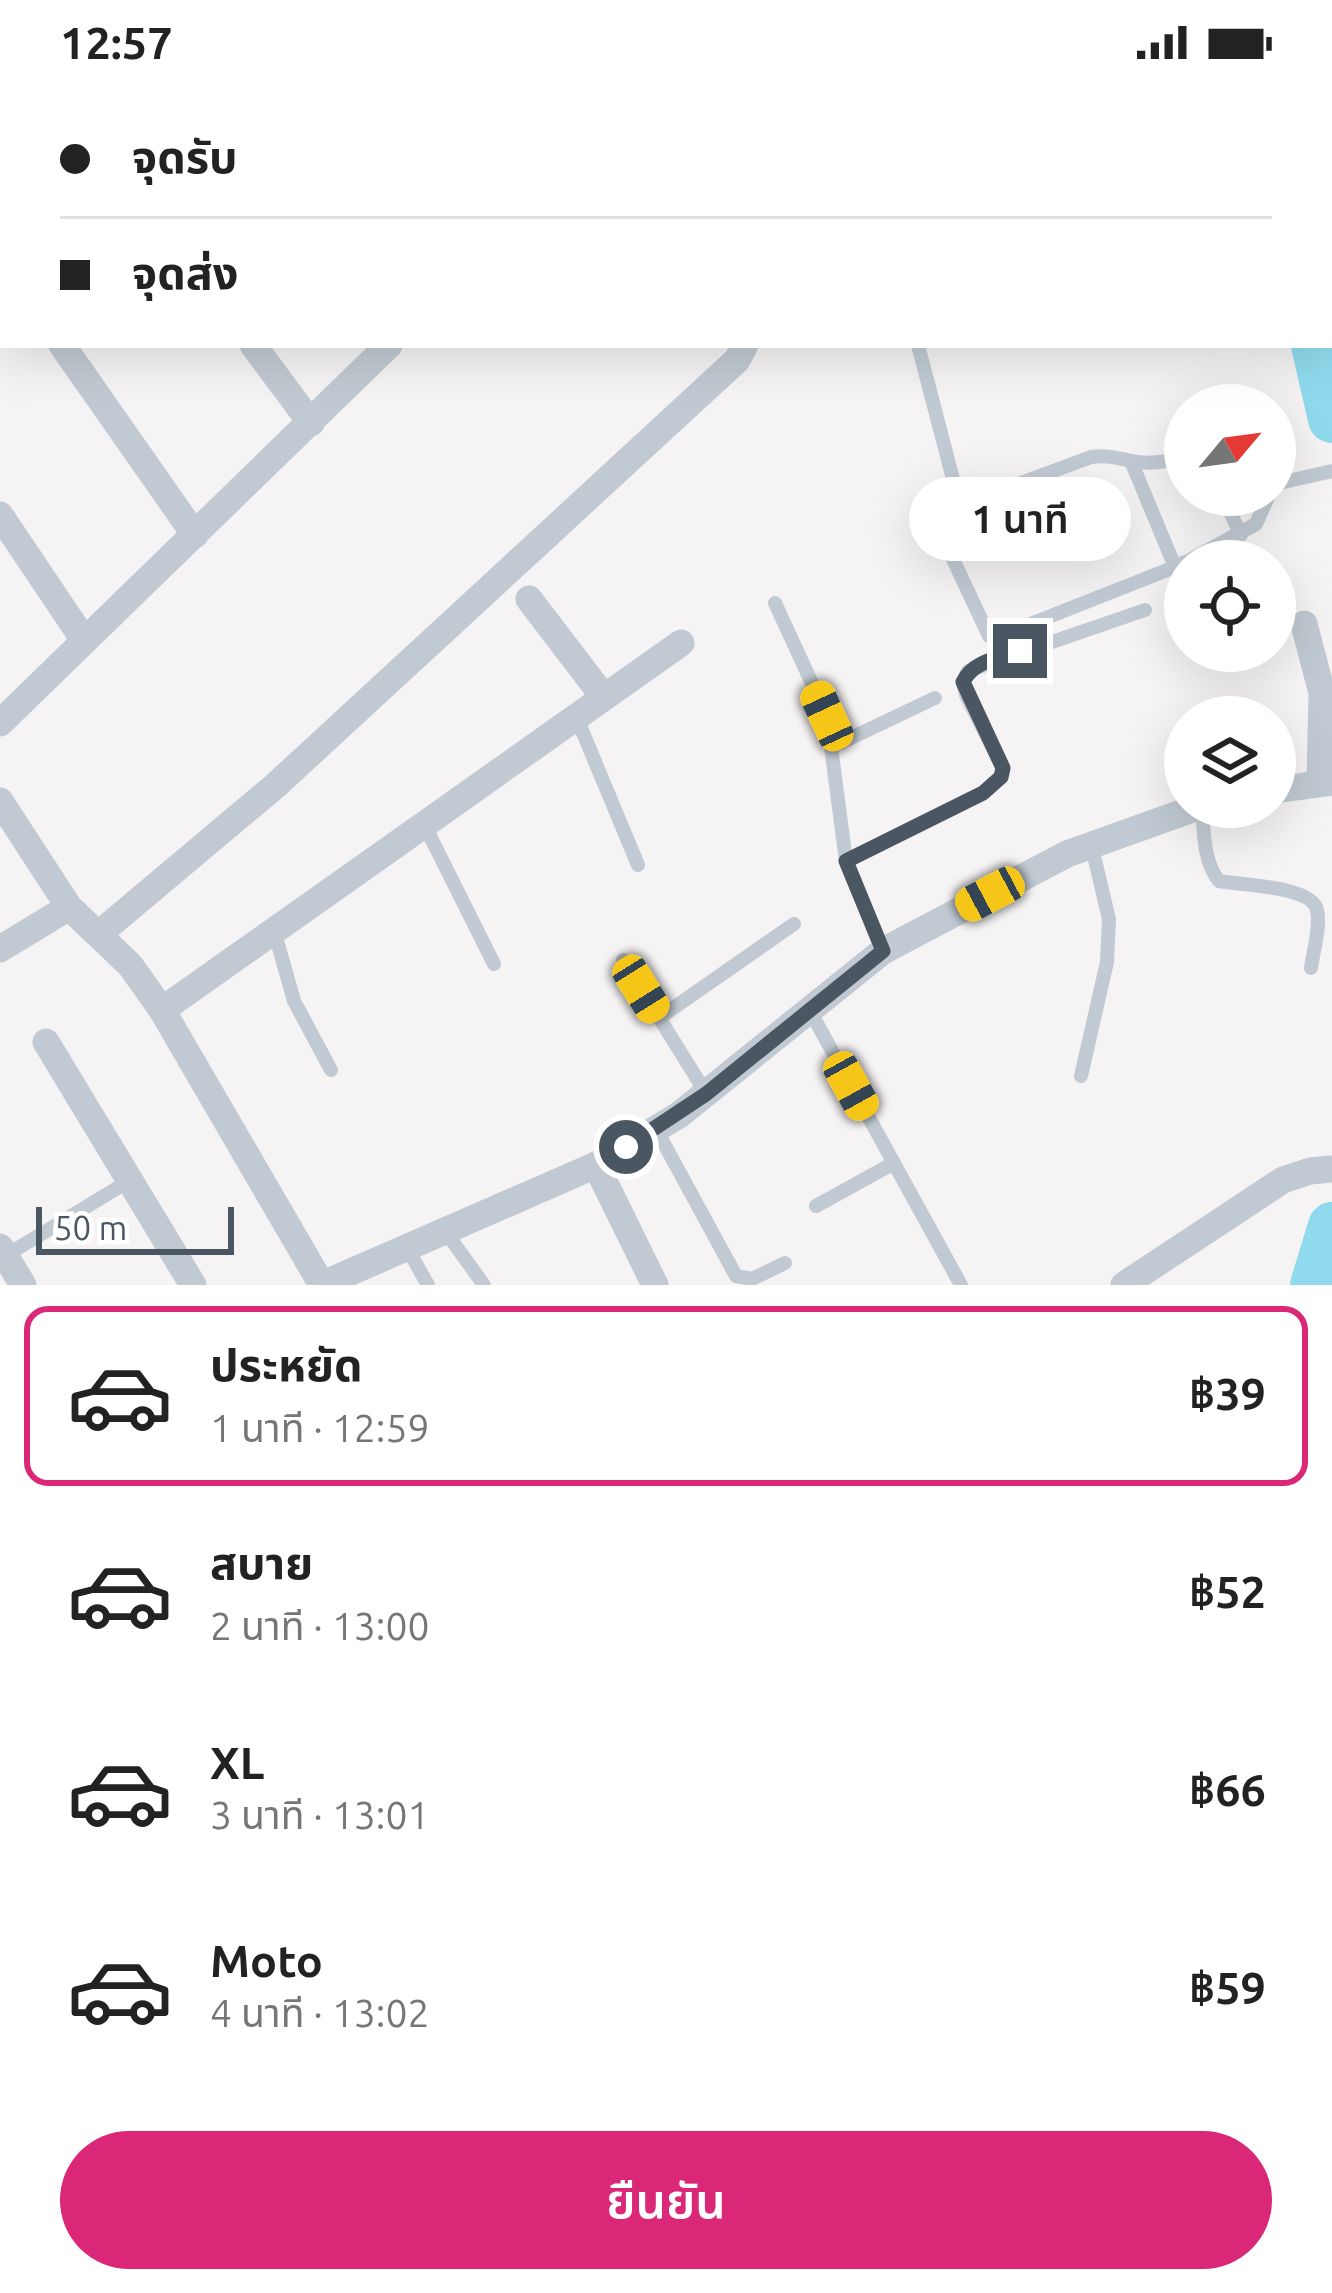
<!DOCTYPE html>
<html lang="th">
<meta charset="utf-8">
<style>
:root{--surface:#fff;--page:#f2f2f2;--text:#222;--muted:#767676;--line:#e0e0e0;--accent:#db2777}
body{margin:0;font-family:Ubuntu,"Noto Sans Thai",sans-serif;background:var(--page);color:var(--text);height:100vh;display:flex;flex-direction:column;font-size:45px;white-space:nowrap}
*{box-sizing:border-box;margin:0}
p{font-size:39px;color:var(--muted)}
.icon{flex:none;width:66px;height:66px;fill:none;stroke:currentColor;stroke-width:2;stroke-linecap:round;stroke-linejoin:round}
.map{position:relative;height:1201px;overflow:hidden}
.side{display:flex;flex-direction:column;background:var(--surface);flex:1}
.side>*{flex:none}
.guide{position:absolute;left:0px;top:0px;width:1332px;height:264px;box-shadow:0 12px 48px #0002;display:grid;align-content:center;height:264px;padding:0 60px;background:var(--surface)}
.needle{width:78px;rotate:61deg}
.buttons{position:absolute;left:1164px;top:300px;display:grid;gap:24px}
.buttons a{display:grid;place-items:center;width:132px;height:132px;border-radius:50%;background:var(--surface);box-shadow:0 12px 48px #0002;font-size:60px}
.scale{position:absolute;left:36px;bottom:30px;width:198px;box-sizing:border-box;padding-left:12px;border:6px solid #4a5661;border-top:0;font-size:33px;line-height:42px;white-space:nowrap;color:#4a5661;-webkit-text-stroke:9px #fff;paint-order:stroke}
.end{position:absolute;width:54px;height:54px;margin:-27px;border:15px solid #4a5661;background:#fff;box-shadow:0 0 0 6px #fff}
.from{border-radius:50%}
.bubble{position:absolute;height:84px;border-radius:42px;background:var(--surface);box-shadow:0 12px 48px #0002;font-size:39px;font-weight:600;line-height:84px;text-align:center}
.car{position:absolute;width:36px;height:72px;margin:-36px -18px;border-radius:15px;box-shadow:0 0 9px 3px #0007;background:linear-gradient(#f5c518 24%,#345 0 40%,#f5c518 0 76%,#345 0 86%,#f5c518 0)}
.guide b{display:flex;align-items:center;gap:42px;height:114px;font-size:45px}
.guide b+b{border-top:3px solid var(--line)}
.guide i{width:30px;height:30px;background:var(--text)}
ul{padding:21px 0 0;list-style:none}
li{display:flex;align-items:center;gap:36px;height:180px;margin:0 24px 18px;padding:0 36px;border:6px solid transparent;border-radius:24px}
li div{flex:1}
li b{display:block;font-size:45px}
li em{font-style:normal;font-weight:600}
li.current{border-color:var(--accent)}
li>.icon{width:108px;height:108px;stroke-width:1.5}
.button{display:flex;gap:24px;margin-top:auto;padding:24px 60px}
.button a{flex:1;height:138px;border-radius:72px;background:var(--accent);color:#fff;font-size:48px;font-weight:600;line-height:138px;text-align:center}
.status{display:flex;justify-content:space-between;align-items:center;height:84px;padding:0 60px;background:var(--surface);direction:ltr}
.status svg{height:33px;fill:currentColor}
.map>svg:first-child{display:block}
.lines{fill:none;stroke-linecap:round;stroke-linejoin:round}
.river{stroke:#90daee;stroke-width:48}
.service{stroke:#c1cad2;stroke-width:14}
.minor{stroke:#c1cad2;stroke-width:27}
.route{stroke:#4a5661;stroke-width:15}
</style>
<div class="status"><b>12:57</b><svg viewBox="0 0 49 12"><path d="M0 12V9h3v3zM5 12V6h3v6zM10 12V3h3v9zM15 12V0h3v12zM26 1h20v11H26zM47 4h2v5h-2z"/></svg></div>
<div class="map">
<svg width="1332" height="1201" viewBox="0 0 1332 1201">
<rect width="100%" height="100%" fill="#f5f3f3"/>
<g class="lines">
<g class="river">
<path d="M 653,0 L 656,3"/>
<path d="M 1329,220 L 1332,220"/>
<path d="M 1315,261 L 1332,335"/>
<path d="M 1314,1201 L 1332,1142"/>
</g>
<g class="service">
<path d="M 918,261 L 960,422"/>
<path d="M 1131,377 L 1175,483 L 1185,478"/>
<path d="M 1275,400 L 1332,387"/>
<path d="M 1222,411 L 1241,451"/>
<path d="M 1188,477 L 1256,440 L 1269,411"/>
<path d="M 1175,483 L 1000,552 L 989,552 L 943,454 C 943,438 947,433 960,422 L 1091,373 C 1109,371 1115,374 1132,377 C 1149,381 1168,377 1185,374"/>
<path d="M 775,519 L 827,632 L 846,777 L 883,867"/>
<path d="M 576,632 L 638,781"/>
<path d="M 832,663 L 935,614"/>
<path d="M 1202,723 C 1204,748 1203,777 1219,797 C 1240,801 1312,802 1317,826 C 1321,842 1313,868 1311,884"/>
<path d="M 424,740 L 494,880"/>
<path d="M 846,777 L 983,709 L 1001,693 L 1003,684 L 966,611 L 963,598 L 968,587 L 1145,526"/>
<path d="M 274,846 L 294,917 L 331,986"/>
<path d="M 623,876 L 706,1009"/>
<path d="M 809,925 L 961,1201"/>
<path d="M 659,934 L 794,840"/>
<path d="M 1081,992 L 1107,878 L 1109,835 L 1091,759"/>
<path d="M 656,1045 L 736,1192 L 752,1195 L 785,1179"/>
<path d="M 816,1122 L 894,1079"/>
<path d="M 445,1147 L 484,1201"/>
<path d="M 407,1164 L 428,1201"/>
<path d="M 5,1172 L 129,1097"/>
</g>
<g class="minor">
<path d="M 62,261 L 195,451"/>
<path d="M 253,261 L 311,339"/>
<path d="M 0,431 L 84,556"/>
<path d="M 529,515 L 603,612"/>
<path d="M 1304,540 L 1322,609 L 1320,699"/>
<path d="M 0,639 L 389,261"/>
<path d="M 1275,706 L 1332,698"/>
<path d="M 0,717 L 69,823 L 130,881 L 162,926 L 322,1201"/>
<path d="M 100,849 L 275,702 L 737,276 L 745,261"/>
<path d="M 0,865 L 69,823"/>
<path d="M 162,926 L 681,559"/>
<path d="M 46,958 L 193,1201"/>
<path d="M 596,1081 L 655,1201"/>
<path d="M 0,1163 L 23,1201"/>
<path d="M 321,1201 L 596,1081 L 679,1031 L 883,867 L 1067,770 L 1198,723"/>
<path d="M 1124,1201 L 1283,1096 L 1310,1087 L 1332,1085"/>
</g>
</g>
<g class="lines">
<path class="route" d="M 626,1063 L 706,1010 L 883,867 L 846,777 L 983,709 L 1001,693 L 1003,684 L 963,598 C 973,577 999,574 1020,567"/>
</g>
</svg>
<div class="buttons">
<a><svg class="needle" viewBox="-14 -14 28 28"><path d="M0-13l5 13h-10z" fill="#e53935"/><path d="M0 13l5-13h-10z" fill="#767676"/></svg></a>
<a><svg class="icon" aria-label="locate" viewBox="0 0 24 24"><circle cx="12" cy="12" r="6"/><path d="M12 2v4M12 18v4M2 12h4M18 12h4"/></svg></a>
<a><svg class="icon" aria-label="layers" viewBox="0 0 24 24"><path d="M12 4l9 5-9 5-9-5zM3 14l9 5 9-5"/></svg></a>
</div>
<div class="scale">50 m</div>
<i class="end from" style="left:626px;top:1063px"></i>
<i class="end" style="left:1020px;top:567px"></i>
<div class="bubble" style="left:909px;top:393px;width:222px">1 นาที</div>
<i class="car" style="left:827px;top:632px;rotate:335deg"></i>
<i class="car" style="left:990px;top:810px;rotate:242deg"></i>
<i class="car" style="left:641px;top:905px;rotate:148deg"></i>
<i class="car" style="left:851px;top:1002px;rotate:151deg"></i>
<div class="guide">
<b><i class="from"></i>จุดรับ</b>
<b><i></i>จุดส่ง</b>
</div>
</div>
<section class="side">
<ul>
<li class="current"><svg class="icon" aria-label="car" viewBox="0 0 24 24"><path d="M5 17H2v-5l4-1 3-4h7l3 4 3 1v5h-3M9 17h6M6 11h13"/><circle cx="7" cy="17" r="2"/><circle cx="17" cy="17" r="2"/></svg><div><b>ประหยัด</b><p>1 นาที · 12:59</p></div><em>฿39</em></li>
<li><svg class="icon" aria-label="car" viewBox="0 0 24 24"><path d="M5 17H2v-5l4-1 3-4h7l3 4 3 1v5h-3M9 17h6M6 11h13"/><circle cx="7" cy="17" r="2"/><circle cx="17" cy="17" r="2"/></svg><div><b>สบาย</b><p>2 นาที · 13:00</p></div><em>฿52</em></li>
<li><svg class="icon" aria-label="car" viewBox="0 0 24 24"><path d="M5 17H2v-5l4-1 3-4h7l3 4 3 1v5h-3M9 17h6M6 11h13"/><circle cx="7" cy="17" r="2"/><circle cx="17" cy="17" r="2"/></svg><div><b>XL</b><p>3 นาที · 13:01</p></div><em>฿66</em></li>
<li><svg class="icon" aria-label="car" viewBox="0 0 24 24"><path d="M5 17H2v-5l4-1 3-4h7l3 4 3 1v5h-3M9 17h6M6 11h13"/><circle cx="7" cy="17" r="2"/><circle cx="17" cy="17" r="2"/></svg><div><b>Moto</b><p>4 นาที · 13:02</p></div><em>฿59</em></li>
</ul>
<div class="button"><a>ยืนยัน</a></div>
</section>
